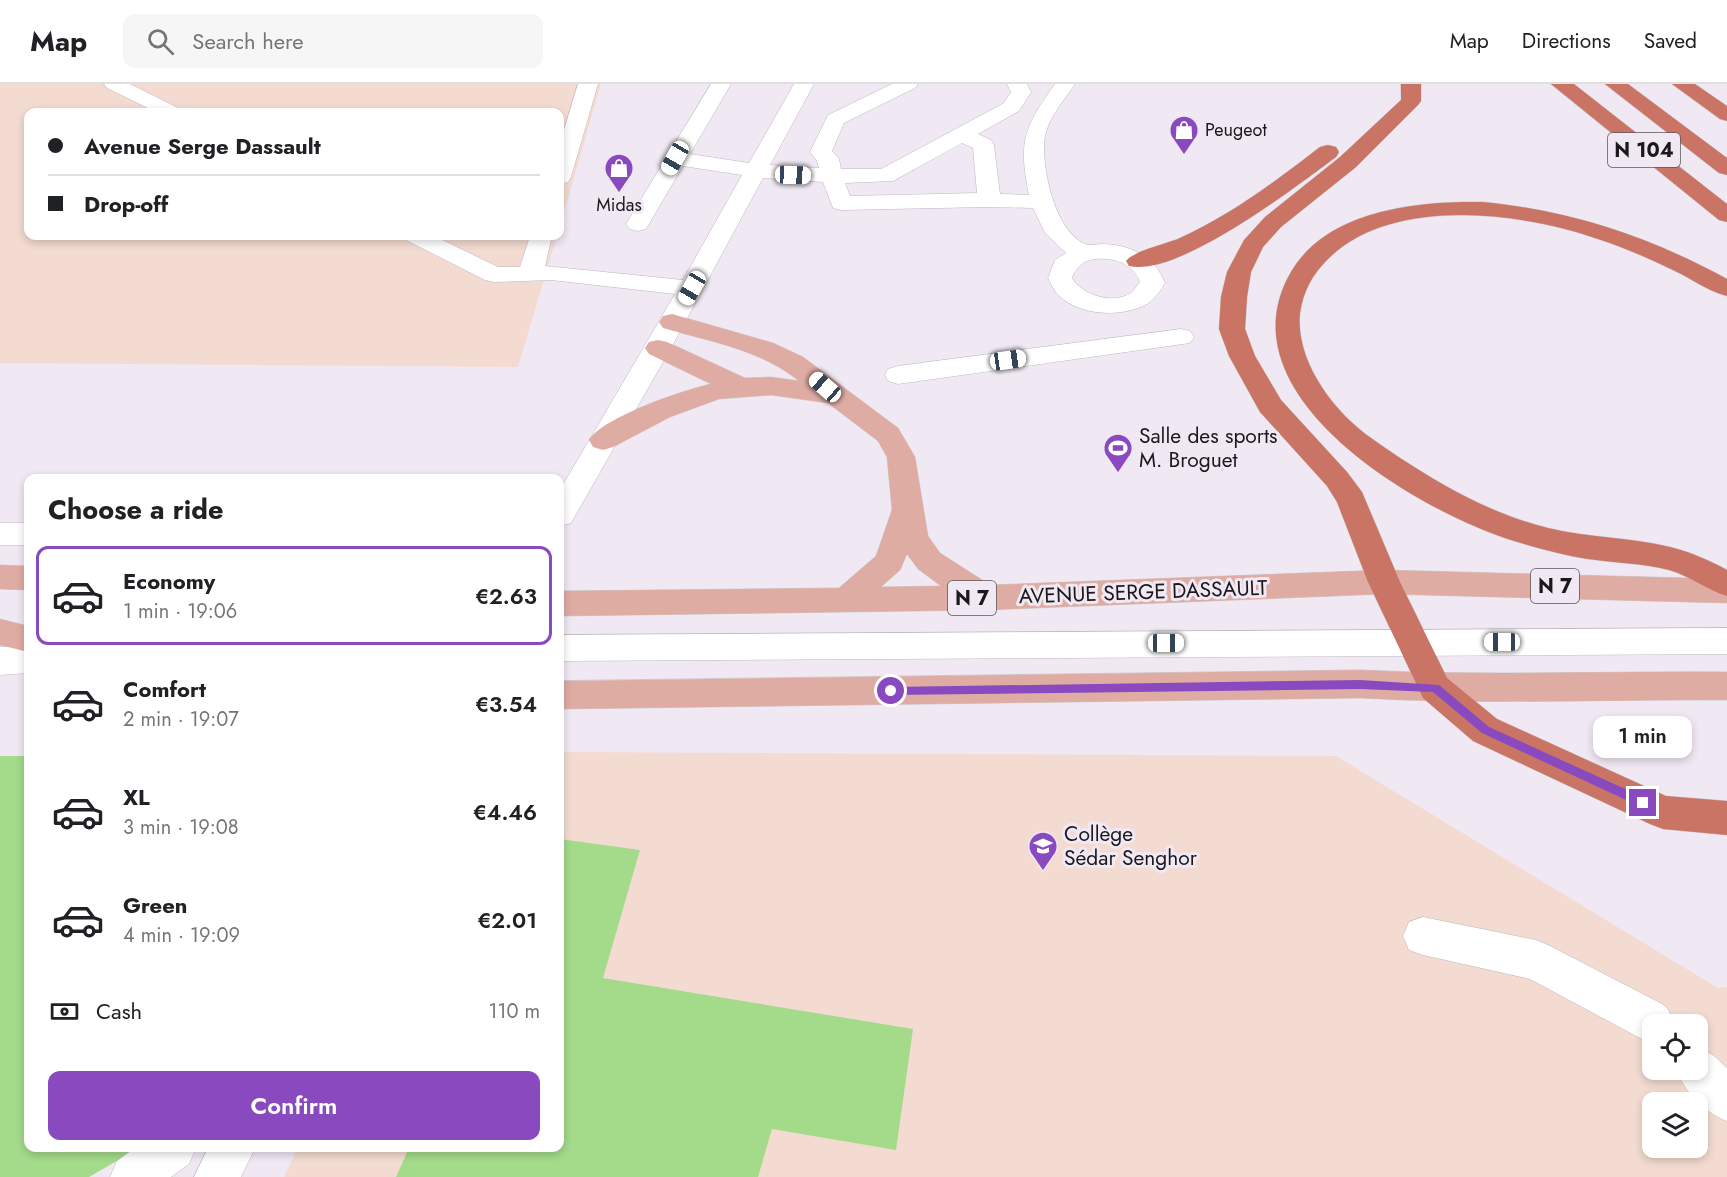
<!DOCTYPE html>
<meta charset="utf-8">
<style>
:root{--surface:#fff;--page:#f6f6f6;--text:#202124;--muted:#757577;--line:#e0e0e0;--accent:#894abf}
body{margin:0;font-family:Jost,sans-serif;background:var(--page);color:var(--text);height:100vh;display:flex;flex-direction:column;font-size:22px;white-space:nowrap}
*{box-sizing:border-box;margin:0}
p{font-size:20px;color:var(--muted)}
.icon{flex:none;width:33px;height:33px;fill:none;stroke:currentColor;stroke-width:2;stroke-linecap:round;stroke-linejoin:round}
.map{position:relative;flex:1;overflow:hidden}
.drawer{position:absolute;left:24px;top:390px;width:540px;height:678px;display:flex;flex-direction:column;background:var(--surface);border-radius:12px;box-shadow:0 3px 9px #0003}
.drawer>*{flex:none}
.hud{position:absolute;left:24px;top:24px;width:540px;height:132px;border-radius:12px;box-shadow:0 3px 9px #0003;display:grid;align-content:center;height:132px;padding:0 24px;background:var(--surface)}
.tools{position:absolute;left:1642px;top:930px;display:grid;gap:12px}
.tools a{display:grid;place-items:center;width:66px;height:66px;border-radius:12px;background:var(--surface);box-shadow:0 3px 9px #0003;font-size:30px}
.end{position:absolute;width:27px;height:27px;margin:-14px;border:8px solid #894abf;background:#fff;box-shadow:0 0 0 3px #fff}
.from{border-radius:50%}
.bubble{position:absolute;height:42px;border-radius:12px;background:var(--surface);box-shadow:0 3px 9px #0003;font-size:20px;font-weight:600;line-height:42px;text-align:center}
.car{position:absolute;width:18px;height:36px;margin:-18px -9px;border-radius:8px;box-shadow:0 0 4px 2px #0007;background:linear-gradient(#fff 24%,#345 0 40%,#fff 0 76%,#345 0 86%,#fff 0)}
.hud b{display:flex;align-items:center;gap:21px;height:57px;font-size:22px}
.hud b+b{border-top:2px solid var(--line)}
.hud i{width:15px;height:15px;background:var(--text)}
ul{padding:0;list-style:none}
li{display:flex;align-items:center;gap:18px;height:99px;margin:0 12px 9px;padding:0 12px;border:3px solid transparent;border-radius:12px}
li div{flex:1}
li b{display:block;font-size:22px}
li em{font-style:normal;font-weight:600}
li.current{border-color:var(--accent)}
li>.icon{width:54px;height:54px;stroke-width:1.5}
h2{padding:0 24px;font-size:27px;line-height:72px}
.pay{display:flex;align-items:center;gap:15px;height:66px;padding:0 24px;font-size:22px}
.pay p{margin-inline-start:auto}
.cta{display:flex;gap:12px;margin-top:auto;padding:12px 24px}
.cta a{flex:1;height:69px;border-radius:12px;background:var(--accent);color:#fff;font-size:24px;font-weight:600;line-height:69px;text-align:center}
header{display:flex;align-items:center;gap:36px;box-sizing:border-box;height:84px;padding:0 30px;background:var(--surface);border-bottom:2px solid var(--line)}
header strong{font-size:28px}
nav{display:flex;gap:33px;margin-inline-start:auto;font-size:21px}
.search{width:420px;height:54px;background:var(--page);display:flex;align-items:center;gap:15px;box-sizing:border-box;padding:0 21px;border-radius:12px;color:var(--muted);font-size:22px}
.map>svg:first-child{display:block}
.education{fill:#f4dbd2;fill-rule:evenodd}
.green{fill:#a3db8a}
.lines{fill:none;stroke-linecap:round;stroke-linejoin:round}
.minor-casing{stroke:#beb6c0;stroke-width:1}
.major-casing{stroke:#cdcccd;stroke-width:1}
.highway-casing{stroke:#cdcccd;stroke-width:1}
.minor{fill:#fff;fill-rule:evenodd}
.major{fill:#dfaca3;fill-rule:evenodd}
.highway{fill:#c97465;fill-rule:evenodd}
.route{fill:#894abf}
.labels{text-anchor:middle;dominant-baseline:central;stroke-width:6;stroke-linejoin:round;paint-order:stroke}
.far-poi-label{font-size:18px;fill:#1b181c;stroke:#f0e8f3;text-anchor:start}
.shield{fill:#f0e8f3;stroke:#5b565c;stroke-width:1.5}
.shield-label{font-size:20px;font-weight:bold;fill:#1b181c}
.poi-label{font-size:21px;fill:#1b181c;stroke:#f0e8f3;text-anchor:start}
.street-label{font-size:21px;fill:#1b181c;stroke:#f0e8f3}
</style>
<header>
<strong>Map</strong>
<div class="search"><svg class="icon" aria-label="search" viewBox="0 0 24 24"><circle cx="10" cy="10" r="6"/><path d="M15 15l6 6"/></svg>Search here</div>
<nav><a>Map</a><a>Directions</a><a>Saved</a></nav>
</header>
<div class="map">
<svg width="1727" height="1093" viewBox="0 0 1727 1093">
<rect width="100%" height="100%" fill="#f0e8f3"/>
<g class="education">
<path d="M 0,0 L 601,0 L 560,142 L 560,28 L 28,28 L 28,152 L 557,152 L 518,283 L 0,279 Z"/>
<path d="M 560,668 L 1336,672 L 1718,904 L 1727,903 L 1727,1093 L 284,1093 L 298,1064 L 560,1064 ZM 1653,940 L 1698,940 L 1698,986 L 1653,986 ZM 1653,1018 L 1698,1018 L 1698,1064 L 1653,1064 Z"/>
</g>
<g class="green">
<path d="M 0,672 L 28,672 L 28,1064 L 139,1064 L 89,1093 L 0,1093 Z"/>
<path d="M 560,755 L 640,766 L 603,894 L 913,945 L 896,1066 L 772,1045 L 758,1093 L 396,1093 L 409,1064 L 560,1064 Z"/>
</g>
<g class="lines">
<g class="minor-casing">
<g id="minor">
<path d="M 104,0 L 130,0 L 178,24 L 181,28 L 156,28 L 107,4 Z"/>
<path d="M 578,0 L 598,0 L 571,93 L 568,98 L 560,100 L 560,59 Z"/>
<path d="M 711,0 L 731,0 L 690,70 L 749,79 L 794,0 L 814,0 L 770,81 L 819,84 L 817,77 L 810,68 L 828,31 L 892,0 L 918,0 L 915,4 L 844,39 L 832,67 L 839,75 L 841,85 L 881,85 L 1004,19 L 1011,8 L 1007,0 L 1027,0 L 1031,8 L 1019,27 L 978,50 L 991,56 L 994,61 L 1000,110 L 1029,111 C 1018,58 1024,43 1055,0 L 1075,0 C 1064,16 1049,33 1045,52 C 1040,81 1055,148 1085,160 C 1090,162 1097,160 1103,160 C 1131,161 1154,172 1165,199 C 1161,206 1154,216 1147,220 C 1122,234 1078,232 1057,210 C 1053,205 1051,199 1048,194 L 1055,176 L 1066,169 L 1045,149 L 1033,124 L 989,123 L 841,126 L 833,124 L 823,98 L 763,94 L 671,264 L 571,439 L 560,442 L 560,406 L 675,210 L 551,196 L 494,198 L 485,196 L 408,157 L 404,152 L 434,152 L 498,183 L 520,183 L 530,152 L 552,152 L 545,182 L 683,196 L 742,91 L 683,82 L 646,145 L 638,147 L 630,145 L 626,140 L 665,76 L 663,74 L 669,69 ZM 962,59 L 973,64 L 977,109 L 850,112 L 845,99 L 893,97 ZM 1094,175 C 1114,173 1133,179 1140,198 C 1137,201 1134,207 1131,209 C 1113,221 1082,211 1072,194 C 1076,183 1083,177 1094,175 Z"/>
<path d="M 1181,245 L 1190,247 L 1194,253 L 1190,259 L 898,300 L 888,297 L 885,291 L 888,285 L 898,282 Z"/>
<rect x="0" y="439" width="28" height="22"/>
<path d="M 1727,544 L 1727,570 L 560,577 L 560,551 Z"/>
<path d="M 0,563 L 28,563 L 28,589 L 0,591 Z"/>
<path d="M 1423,833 L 1536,856 L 1550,862 L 1662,920 L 1668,925 L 1674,940 L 1653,940 L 1653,961 L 1530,895 L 1423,871 L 1409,866 L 1403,852 L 1409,838 Z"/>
<path d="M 1698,964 L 1713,971 L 1727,984 L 1727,1037 C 1704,1028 1686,1009 1676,986 L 1698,986 Z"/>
<path d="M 135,1064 L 196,1064 L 189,1080 L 171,1093 L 110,1093 L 117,1077 Z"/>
<path d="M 208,1064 L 255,1064 L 241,1093 L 194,1093 Z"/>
</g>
</g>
<g class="major-casing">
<g id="major">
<path d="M 672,230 L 773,259 L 803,273 L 898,344 L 915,373 L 928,452 L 940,469 L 990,501 L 1384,486 L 1727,495 L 1727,519 L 1384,510 L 986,526 L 560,532 L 560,507 L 839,504 L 876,472 L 892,426 L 887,373 L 878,357 L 828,319 L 771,311 L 719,315 L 670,333 L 613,363 L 603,366 L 593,363 L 589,356 C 603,333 684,306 711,300 L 649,270 L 645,264 L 649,258 L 658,256 L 667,258 L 745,294 L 771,293 L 799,297 C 761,266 709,257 663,244 L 659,238 L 663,232 ZM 907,470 L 918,485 L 941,502 L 881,503 L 900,486 Z"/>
<path d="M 0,481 L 28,482 L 28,506 L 0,505 Z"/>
<path d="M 0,535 L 28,542 L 28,568 L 0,561 Z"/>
<path d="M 1360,586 C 1482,592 1605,587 1727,588 L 1727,616 C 1605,615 1482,621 1360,614 L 560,625 L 560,597 Z"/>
</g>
</g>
<g class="highway-casing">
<g id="highway">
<path d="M 1401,0 L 1421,0 L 1421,17 L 1418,21 L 1356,83 L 1281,143 L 1263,163 L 1251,188 L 1247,213 L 1245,245 L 1255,272 L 1281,316 L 1347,388 L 1362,408 L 1400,498 L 1447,594 L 1497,635 L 1666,712 L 1727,717 L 1727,751 L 1663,745 L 1650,740 L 1473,657 L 1423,614 L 1368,498 L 1337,418 L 1327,402 L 1260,328 L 1229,272 L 1219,245 L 1221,213 L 1227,188 L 1244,156 L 1265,133 L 1340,73 L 1401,16 Z"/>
<path d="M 1551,0 L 1574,0 L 1727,120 L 1727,138 L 1719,136 Z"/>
<path d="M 1605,0 L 1628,0 L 1727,74 L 1727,91 L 1719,89 Z"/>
<path d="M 1672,0 L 1695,0 L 1727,22 L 1727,37 L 1720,35 Z"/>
<path d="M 1328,61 L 1336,63 L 1339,68 L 1336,73 C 1297,102 1177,194 1129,182 L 1126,177 C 1133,167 1167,160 1180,154 C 1231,131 1276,97 1320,63 Z"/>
<path d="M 1482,118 C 1570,126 1650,153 1727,195 L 1727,212 C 1711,208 1696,198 1681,190 C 1655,177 1628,165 1601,156 C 1523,128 1391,111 1327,176 C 1312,191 1303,208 1300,229 C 1295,277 1334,328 1371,354 C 1425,392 1483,428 1548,444 C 1588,454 1630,453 1670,463 C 1690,468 1709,476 1727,486 L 1727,512 C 1707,506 1690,492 1669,486 C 1643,479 1615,479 1588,475 C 1563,471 1538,464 1514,457 C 1418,427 1219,311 1291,188 C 1327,126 1417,117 1482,118 Z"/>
</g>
</g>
<use href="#minor" class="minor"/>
<use href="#major" class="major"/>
<use href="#highway" class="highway"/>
</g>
<path class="route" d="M 1360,596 L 1439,601 L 1489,643 L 1647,715 L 1648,719 L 1643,723 L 1639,722 L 1482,649 L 1433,608 L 1360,605 L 891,611 L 885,607 L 891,603 Z"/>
<defs>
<g id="shop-pin" transform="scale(1.5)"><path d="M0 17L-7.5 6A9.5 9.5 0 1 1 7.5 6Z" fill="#894abf" stroke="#f0e8f3"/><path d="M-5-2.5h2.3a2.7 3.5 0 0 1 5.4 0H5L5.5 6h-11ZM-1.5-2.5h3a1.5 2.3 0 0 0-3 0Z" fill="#fff"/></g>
<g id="stadium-pin" transform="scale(1.5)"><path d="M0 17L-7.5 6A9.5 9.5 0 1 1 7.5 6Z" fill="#894abf" stroke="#f0e8f3"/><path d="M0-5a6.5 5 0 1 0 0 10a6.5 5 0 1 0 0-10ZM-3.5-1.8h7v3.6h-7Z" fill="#fff"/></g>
<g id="school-pin" transform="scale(1.5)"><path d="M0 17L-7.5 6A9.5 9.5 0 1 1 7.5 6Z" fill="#894abf" stroke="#f0e8f3"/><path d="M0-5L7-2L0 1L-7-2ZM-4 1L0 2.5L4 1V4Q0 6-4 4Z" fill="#fff"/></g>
</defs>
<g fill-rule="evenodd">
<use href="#shop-pin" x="1184" y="46"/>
<use href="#shop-pin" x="619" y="84"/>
<use href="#stadium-pin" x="1118" y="364"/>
<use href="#school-pin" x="1043" y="762"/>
</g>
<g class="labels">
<g class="far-poi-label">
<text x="1205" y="46">Peugeot</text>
<text x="619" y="121" text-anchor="middle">Midas</text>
</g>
<g class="shield">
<rect x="1608" y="49" width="72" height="34" rx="4.5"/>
<rect x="1531" y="485" width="48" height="34" rx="4.5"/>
<rect x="948" y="497" width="48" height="34" rx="4.5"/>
</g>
<g class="shield-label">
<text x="1644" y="66">N 104</text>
<text x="1555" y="502">N 7</text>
<text x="972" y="514">N 7</text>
</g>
<g class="poi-label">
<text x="1139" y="352">Salle des sports<tspan x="1139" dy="24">M. Broguet</tspan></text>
<text x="1064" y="750">Collège<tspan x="1064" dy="24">Sédar Senghor</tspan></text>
</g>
<g class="street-label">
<text transform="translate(1143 508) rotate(-2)">AVENUE SERGE DASSAULT</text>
</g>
</g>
</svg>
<div class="tools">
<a><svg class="icon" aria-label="locate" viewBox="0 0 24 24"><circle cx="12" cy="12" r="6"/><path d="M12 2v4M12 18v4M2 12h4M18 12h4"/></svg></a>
<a><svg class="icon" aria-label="layers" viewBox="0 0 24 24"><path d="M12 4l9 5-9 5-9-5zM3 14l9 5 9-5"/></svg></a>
</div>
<i class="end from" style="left:891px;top:607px"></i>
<i class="end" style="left:1643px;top:719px"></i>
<div class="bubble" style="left:1593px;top:632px;width:99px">1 min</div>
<i class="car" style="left:675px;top:74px;rotate:210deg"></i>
<i class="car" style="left:793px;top:91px;rotate:92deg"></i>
<i class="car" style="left:692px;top:204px;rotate:210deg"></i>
<i class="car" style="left:1008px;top:276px;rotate:82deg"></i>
<i class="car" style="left:825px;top:303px;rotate:311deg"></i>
<i class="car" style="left:1502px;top:558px;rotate:270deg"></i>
<i class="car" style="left:1166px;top:559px;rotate:90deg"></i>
<div class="hud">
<b><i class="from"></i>Avenue Serge Dassault</b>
<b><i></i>Drop-off</b>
</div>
<section class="drawer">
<h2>Choose a ride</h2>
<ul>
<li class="current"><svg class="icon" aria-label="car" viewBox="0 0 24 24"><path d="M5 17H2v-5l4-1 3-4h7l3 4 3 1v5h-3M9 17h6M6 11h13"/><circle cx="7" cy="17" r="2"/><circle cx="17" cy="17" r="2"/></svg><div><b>Economy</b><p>1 min · 19:06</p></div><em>€2.63</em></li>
<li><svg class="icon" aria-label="car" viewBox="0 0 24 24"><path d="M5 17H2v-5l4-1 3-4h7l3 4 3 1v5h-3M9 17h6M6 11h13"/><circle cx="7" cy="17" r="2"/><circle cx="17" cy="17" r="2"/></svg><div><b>Comfort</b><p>2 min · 19:07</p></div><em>€3.54</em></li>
<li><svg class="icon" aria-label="car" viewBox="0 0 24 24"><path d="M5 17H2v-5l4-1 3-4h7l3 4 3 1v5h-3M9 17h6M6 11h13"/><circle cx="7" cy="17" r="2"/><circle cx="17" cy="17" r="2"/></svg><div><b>XL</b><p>3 min · 19:08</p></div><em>€4.46</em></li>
<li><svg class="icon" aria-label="car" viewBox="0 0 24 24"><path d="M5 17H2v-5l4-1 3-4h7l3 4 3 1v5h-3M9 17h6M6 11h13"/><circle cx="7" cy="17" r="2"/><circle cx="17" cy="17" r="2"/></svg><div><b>Green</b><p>4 min · 19:09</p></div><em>€2.01</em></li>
</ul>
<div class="pay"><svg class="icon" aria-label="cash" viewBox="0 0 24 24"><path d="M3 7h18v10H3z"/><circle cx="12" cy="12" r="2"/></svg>Cash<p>110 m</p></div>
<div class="cta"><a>Confirm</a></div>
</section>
</div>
